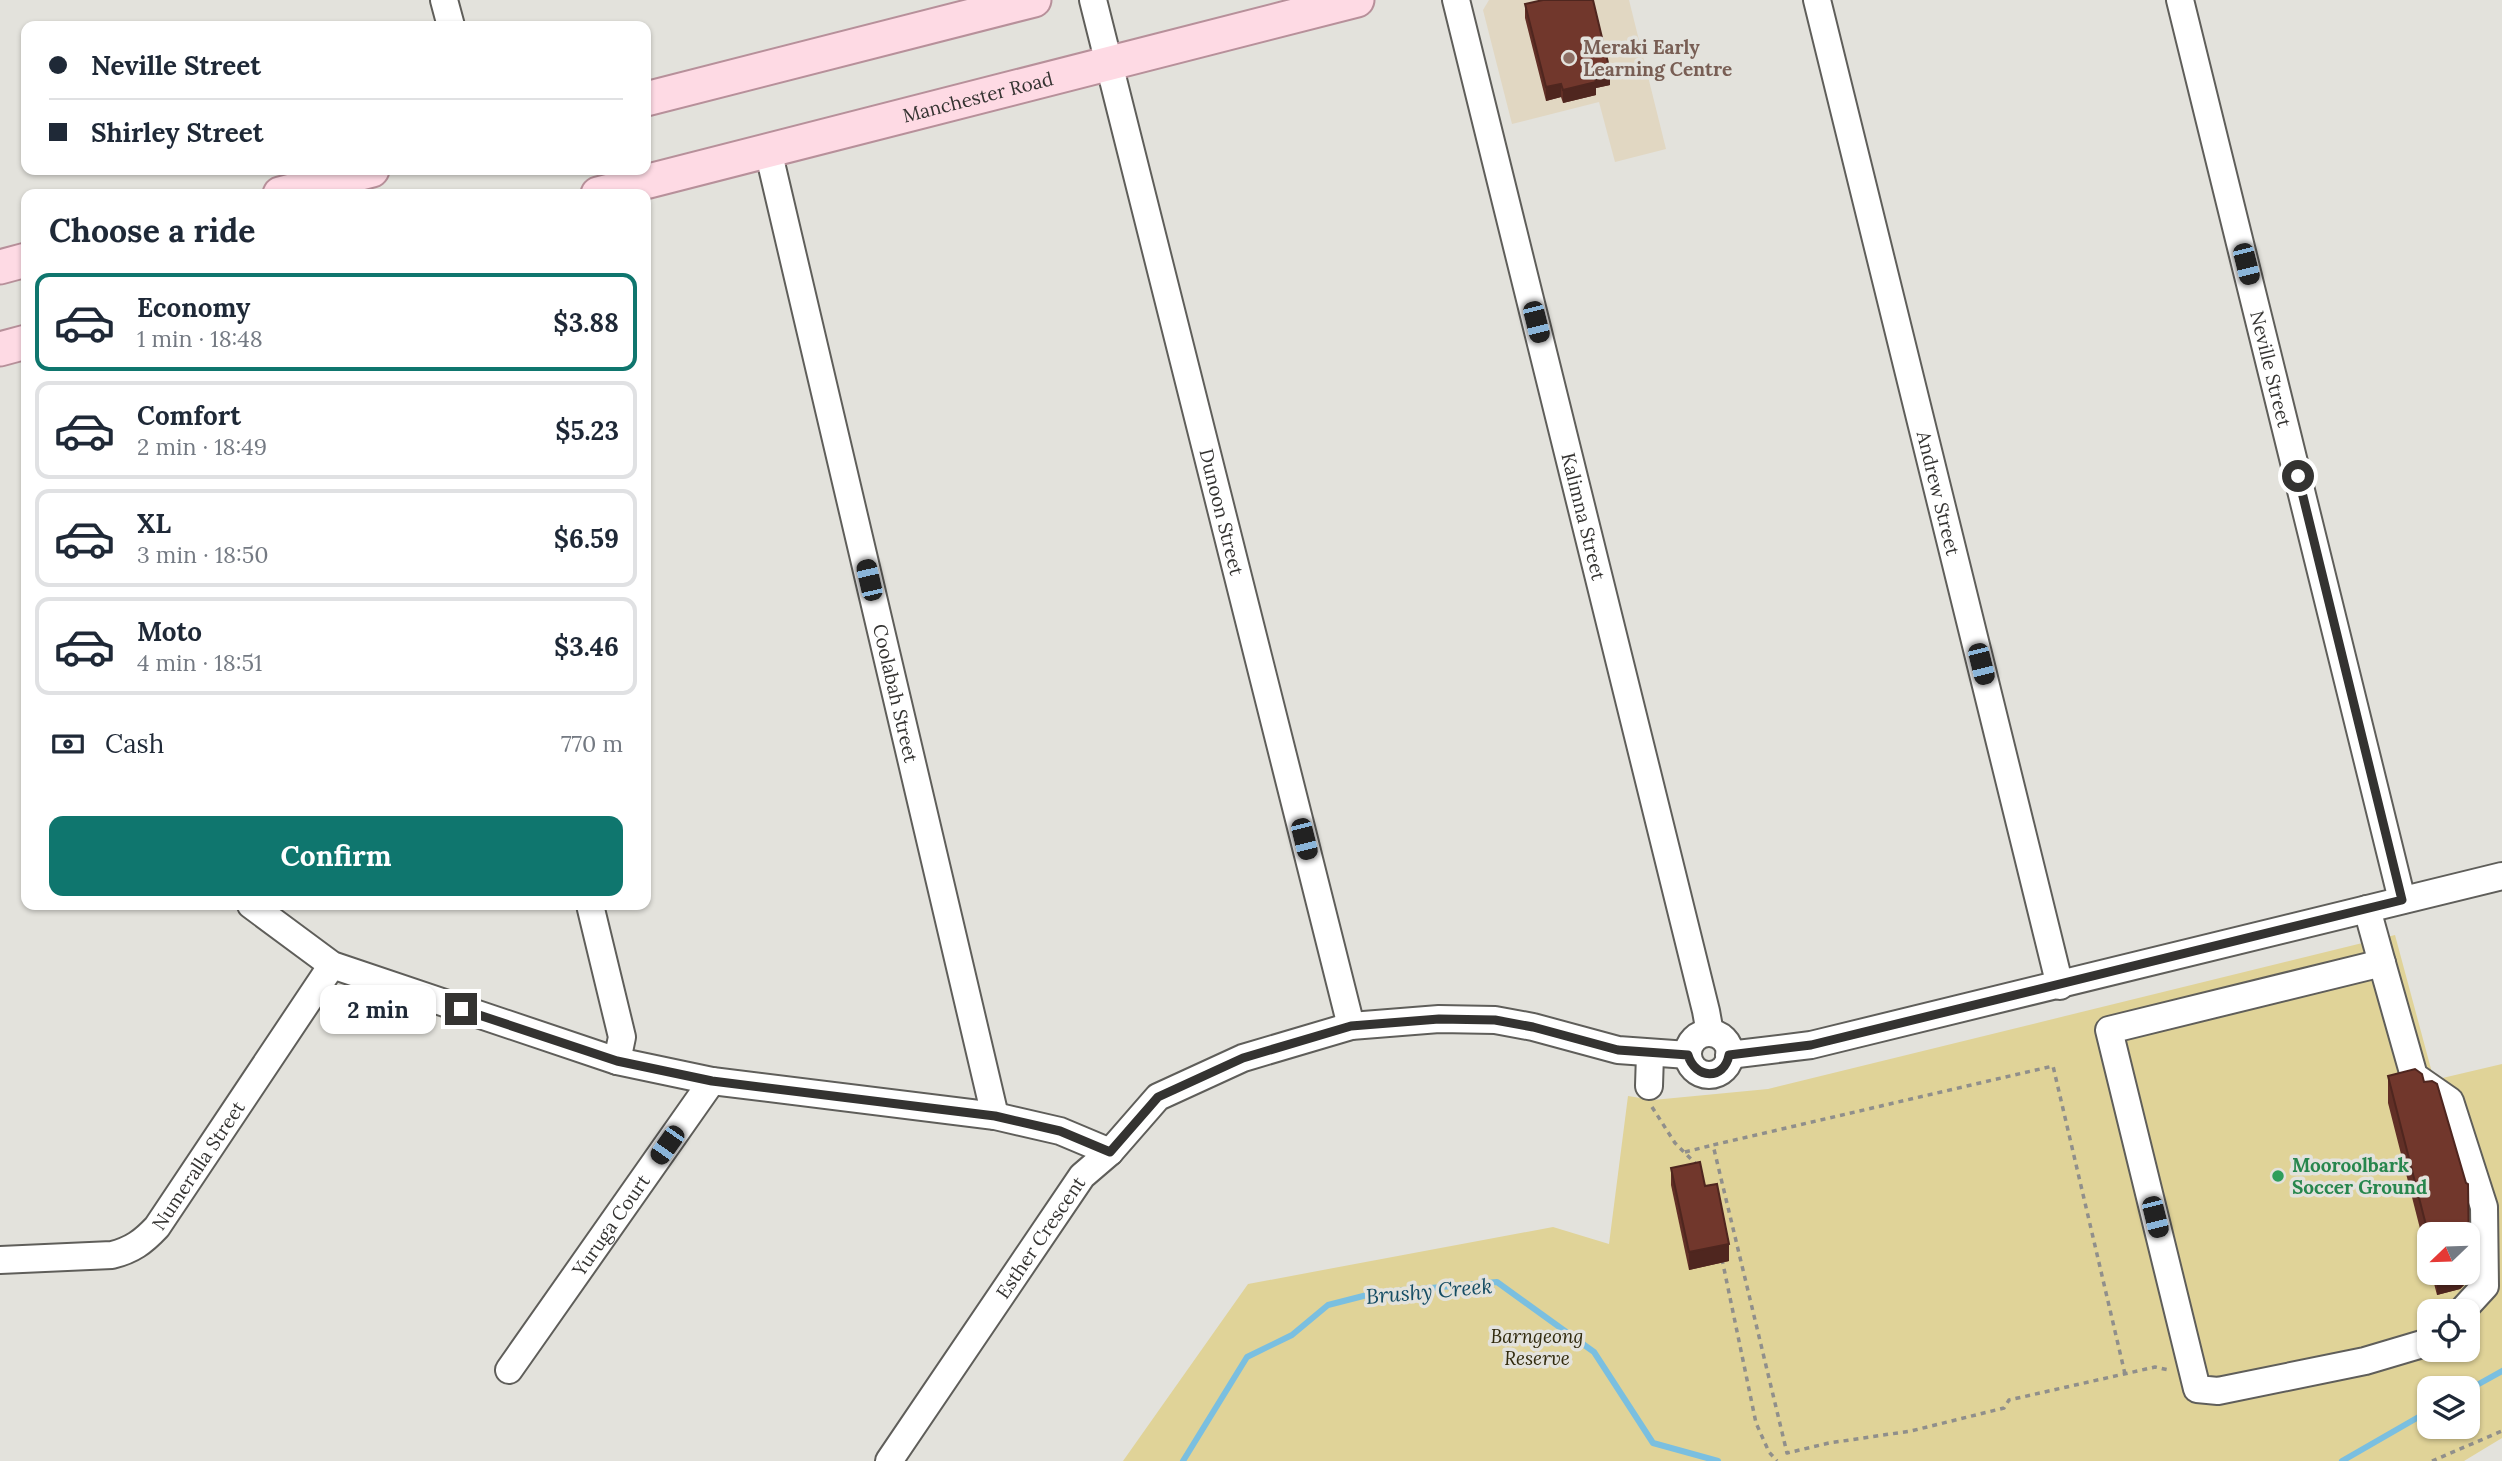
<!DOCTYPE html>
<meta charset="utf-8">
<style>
:root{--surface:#fff;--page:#f6f6f7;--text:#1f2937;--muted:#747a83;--line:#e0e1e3;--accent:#0f766e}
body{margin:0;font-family:Lora,serif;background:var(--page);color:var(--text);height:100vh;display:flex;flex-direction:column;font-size:26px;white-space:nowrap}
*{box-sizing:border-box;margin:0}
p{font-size:23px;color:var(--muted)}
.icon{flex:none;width:38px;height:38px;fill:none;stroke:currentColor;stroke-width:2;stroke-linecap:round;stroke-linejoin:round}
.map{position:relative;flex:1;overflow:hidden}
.details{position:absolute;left:21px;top:189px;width:630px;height:721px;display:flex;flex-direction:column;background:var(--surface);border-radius:14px;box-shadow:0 2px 5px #0004}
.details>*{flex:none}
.hud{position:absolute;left:21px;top:21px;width:630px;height:154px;border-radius:14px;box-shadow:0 2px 5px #0004;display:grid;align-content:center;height:154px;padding:0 28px;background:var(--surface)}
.needle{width:46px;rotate:247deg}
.tools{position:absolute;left:2417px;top:1222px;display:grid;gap:14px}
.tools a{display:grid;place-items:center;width:63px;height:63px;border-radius:14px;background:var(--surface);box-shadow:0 2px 5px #0004;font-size:35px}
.end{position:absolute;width:32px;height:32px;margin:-16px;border:9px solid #343331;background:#fff;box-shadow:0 0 0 4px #fff}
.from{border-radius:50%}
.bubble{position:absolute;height:49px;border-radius:14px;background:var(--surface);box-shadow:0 2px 5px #0004;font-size:23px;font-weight:800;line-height:49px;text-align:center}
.car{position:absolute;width:21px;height:42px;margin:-21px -10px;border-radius:9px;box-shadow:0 0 5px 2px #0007;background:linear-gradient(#222 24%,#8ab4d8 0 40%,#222 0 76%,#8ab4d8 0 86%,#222 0)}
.hud b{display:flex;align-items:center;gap:24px;height:66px;font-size:26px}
.hud b+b{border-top:2px solid var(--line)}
.hud i{width:18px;height:18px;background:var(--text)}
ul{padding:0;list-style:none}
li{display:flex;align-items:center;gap:21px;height:98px;margin:0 14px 10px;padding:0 14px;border:4px solid var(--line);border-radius:14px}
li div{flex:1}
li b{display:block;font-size:26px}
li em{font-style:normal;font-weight:800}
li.on{border-color:var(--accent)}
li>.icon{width:63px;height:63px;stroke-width:1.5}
h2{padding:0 28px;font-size:32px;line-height:84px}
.pay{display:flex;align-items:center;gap:18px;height:77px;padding:0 28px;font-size:26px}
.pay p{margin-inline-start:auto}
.action{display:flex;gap:14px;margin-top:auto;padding:14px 28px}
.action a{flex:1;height:80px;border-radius:14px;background:var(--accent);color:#fff;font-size:28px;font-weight:800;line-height:80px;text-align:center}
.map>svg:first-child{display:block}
.education{fill:#e1d7c2}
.green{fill:#e0d398;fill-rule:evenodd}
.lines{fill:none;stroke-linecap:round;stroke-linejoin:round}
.stream{stroke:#7abfe0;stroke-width:6}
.minor-casing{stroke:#5f5e5a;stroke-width:30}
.major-casing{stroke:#b7909a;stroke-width:37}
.path{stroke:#908f8b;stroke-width:3.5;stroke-dasharray:5 5;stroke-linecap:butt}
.minor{stroke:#fff;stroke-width:26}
.major{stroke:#fedae4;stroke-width:33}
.wall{fill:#612f26}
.shaded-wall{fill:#4f261f}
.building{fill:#71372c;stroke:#4f261f;stroke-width:2}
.route{stroke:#343331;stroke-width:9}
.education-dot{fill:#8d6e63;stroke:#e3e2dc;stroke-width:2.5}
.leisure-dot{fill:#2e9e5b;stroke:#e3e2dc;stroke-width:2.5}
.labels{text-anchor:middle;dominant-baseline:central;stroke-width:7;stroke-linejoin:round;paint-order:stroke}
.education-label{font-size:19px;font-weight:bold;fill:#785e54;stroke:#e3e2dc;text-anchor:start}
.street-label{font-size:19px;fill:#343331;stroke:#e3e2dc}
.leisure-label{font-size:19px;font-weight:bold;fill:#27864d;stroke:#e3e2dc;text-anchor:start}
.park-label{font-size:19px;font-style:italic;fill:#312a0d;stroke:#e3e2dc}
.water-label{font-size:21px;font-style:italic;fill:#144c63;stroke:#e3e2dc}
</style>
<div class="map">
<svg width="2502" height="1461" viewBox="0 0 2502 1461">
<rect width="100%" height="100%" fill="#e3e2dc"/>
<path class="education" d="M 1489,0 L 1629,0 L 1666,149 L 1615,162 L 1599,102 L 1512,124 L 1483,10 Z"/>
<path class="green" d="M 2395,935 L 2434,1080 L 2502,1064 L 2502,1438 L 2464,1461 L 1123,1461 L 1248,1284 L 1553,1227 L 1609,1244 L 1628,1096 L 1653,1100 L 1768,1089 ZM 2429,1234 L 2468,1234 L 2468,1272 L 2429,1272 ZM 2429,1311 L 2468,1311 L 2468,1349 L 2429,1349 ZM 2429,1388 L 2468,1388 L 2468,1426 L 2429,1426 Z"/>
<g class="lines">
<g class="stream">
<path d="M 2468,1390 L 2502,1371"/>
<path d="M 1183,1461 L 1247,1357 L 1292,1335 L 1328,1305 L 1375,1293 L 1497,1282 L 1594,1352 L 1653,1443 L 1718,1461"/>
<path d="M 2342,1461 L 2429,1411"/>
</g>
<g class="minor-casing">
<g id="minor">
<path d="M 444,0 L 451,26"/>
<path id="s1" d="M 1093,0 L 1351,1026"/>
<path id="s2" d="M 1456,0 L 1706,1011 L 1710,1033"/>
<path id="s3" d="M 1817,0 L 2060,986"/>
<path id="s4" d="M 2180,0 L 2402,900"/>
<path id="s5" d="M 768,150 L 995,1116"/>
<path d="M 251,905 L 332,965 L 617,1061 L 712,1081 L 995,1116 L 1060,1131 L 1110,1152"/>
<path d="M 590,905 L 622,1037 L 617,1061"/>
<path d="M 2367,909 L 2382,963 L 2109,1030 L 2197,1389 L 2218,1391 L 2365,1361 L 2429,1342"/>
<path d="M 2382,963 L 2414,1076 L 2450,1101 L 2484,1207 L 2485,1286 L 2462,1311"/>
<circle cx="1709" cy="1054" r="21"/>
<path d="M 1729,1055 L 1811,1045 L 2502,876"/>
<path d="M 1649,1086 L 1650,1054"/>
<path id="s6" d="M 0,1260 L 112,1255 C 132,1250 143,1242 157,1227 L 332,965"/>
<path id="s7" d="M 509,1370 L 712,1081"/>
<path id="s8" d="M 889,1461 L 1082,1176 L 1110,1152 L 1158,1097 L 1243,1058 L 1351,1026 L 1439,1019 L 1495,1020 L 1533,1027 L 1618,1050 L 1688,1055"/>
</g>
</g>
<g class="major-casing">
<g id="major">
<path d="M 646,99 L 1034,0"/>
<path d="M 280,194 L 372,170"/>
<path id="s9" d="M 598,194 L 1357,0"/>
<path d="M 0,267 L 26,260"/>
<path d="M 0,349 L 26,342"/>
</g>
</g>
<g class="path">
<path d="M 1652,1107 L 1675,1143 L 1696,1164"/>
<path d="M 1685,1152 L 1713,1145"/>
<path d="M 1722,1259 L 1756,1423 L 1769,1452 L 1777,1461"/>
<path d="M 2125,1374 L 2053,1066 L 1713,1145 L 1787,1453 L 1829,1443 L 1911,1431 L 2004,1408 L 2009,1400 L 2155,1367 L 2169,1370"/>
<path d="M 2432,1461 L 2502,1431"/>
</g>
<use href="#minor" class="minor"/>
<use href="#major" class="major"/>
</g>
<g class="wall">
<path d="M 1525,4 L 1610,85 L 1596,88 L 1596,95 L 1563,103 L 1561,97 L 1546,101 L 1525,18 Z"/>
<path d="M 2415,1069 L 2422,1074 L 2424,1082 L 2432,1081 L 2437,1084 L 2466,1183 L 2468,1184 L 2469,1280 L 2460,1289 L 2437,1295 L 2431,1272 L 2468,1272 L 2468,1234 L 2429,1234 L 2429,1264 L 2388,1103 L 2388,1076 Z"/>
<path d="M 1671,1168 L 1705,1186 L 1729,1261 L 1689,1270 L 1671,1185 Z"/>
</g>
<g class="shaded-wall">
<path d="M 1610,71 L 1610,85 L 1596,88 L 1596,95 L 1563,103 L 1563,90 L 1594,75 Z"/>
<path d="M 1561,84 L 1561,97 L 1546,101 L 1546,87 Z"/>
<path d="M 1729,1244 L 1729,1261 L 1689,1270 L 1689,1252 Z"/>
<path d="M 2469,1253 L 2469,1280 L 2460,1289 L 2437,1295 L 2437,1272 L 2468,1272 L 2468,1255 Z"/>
</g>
<g class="building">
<path d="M 1543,0 L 1593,0 L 1610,71 L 1594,75 L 1596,82 L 1563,90 L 1561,84 L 1546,87 L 1525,4 Z"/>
<path d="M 2415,1069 L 2422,1074 L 2424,1082 L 2432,1081 L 2437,1084 L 2466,1183 L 2468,1184 L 2469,1253 L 2468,1255 L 2468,1234 L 2429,1234 L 2429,1237 L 2388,1076 Z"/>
<path d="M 1700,1162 L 1705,1186 L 1717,1184 L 1729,1244 L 1689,1252 L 1671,1168 Z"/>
</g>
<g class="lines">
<path class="route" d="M 461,1009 L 617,1061 L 712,1081 L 995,1116 L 1060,1131 L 1110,1152 L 1158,1097 L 1243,1058 L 1351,1026 L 1439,1019 L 1495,1020 L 1533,1027 L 1618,1050 L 1688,1055 C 1695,1079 1724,1081 1729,1055 L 1811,1045 L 2402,900 L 2298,476"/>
</g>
<circle class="education-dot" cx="1569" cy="58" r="7"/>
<circle class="leisure-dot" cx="2278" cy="1176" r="7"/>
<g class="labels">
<g class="education-label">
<text x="1583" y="47">Meraki Early<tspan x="1583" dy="22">Learning Centre</tspan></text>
</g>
<g class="street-label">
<text stroke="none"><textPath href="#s9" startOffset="392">Manchester Road</textPath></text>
<text stroke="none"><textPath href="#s4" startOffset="380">Neville Street</textPath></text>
<text stroke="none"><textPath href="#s3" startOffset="508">Andrew Street</textPath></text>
<text stroke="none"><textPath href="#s1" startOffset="528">Dunoon Street</textPath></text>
<text stroke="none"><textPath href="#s2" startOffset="532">Kalimna Street</textPath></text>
<text stroke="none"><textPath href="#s5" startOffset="558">Coolabah Street</textPath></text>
<text stroke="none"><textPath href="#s6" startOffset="240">Numeralla Street</textPath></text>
<text stroke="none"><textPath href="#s7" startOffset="177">Yuruga Court</textPath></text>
<text stroke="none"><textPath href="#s8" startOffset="270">Esther Crescent</textPath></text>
</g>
<g class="leisure-label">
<text x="2292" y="1165">Mooroolbark<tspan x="2292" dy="22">Soccer Ground</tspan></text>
</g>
<g class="park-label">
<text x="1537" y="1336">Barngeong<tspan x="1537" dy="22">Reserve</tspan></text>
</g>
<g class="water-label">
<text transform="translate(1429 1291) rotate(-5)">Brushy Creek</text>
</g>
</g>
</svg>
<div class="tools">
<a><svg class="needle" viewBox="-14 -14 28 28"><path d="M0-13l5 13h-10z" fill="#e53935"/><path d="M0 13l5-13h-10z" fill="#747a83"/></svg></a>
<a><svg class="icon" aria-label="locate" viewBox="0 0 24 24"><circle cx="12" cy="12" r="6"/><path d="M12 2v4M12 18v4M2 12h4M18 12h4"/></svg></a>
<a><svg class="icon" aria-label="layers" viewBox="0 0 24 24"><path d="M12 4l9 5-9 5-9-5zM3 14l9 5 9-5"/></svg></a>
</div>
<i class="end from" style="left:2298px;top:476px"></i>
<i class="end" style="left:461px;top:1009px"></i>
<div class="bubble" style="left:320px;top:985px;width:116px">2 min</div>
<i class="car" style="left:2246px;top:264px;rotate:166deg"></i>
<i class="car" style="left:1536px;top:322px;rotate:166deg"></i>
<i class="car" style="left:869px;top:580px;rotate:347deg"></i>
<i class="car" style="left:1981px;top:664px;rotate:166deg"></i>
<i class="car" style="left:1304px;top:839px;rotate:166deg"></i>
<i class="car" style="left:667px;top:1145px;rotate:215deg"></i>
<i class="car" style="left:2155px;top:1217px;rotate:166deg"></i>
<div class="hud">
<b><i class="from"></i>Neville Street</b>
<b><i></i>Shirley Street</b>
</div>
<section class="details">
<h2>Choose a ride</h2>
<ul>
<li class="on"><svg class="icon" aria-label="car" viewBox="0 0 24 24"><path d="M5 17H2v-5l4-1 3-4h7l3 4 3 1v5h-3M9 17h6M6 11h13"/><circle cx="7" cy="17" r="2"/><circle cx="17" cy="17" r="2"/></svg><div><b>Economy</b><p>1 min · 18:48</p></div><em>$3.88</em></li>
<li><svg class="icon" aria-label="car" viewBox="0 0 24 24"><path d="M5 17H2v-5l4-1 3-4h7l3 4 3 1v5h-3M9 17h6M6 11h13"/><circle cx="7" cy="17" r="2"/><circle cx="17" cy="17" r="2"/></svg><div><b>Comfort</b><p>2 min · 18:49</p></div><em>$5.23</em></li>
<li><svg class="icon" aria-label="car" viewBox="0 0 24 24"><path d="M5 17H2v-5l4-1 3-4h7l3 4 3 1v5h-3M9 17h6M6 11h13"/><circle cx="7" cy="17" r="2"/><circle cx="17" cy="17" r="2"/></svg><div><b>XL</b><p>3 min · 18:50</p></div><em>$6.59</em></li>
<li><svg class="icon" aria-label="car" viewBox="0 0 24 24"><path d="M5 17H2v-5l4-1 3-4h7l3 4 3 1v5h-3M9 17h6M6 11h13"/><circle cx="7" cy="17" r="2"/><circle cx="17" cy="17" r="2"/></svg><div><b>Moto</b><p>4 min · 18:51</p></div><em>$3.46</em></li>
</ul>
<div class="pay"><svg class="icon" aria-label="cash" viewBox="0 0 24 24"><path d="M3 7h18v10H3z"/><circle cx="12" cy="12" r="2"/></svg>Cash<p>770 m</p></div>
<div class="action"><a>Confirm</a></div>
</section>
</div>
